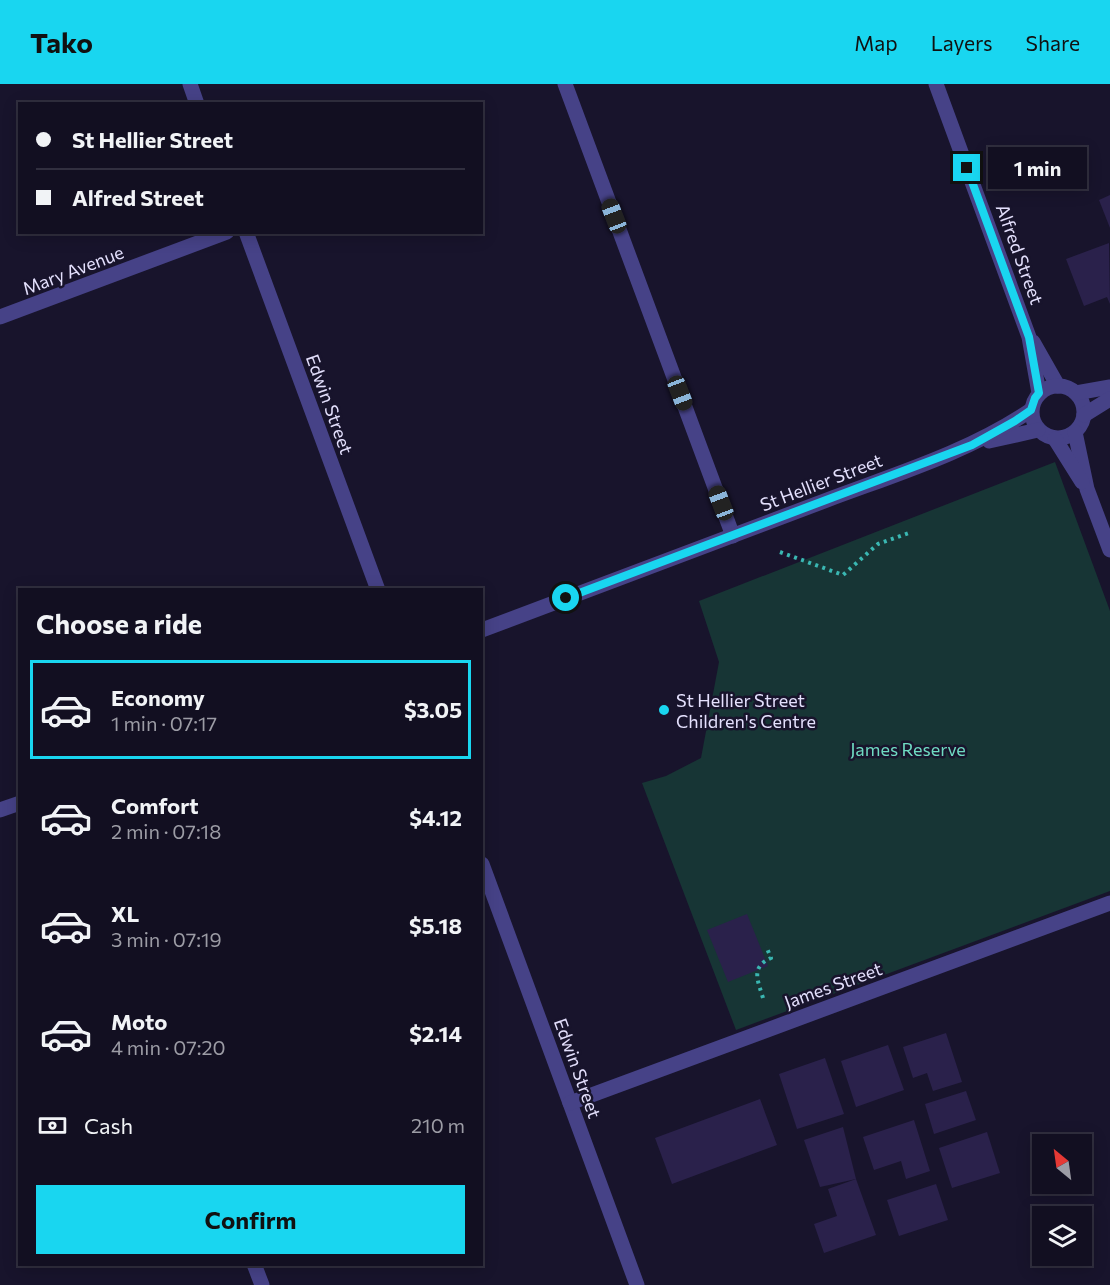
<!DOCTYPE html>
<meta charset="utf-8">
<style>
:root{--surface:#120f21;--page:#1f1d2e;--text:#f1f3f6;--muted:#9c9ca5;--line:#312f3f;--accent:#19d6f0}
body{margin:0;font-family:Commissioner,sans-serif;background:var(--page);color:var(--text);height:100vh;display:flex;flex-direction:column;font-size:22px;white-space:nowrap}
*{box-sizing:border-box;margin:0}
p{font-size:20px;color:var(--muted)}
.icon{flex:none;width:33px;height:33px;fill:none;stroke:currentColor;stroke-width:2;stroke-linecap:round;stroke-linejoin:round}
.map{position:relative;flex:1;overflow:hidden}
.sheet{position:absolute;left:18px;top:504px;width:465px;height:678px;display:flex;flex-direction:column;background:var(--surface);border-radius:0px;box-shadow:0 3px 15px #0003,0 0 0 2px var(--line)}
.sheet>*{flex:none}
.top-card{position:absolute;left:18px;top:18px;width:465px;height:132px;border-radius:0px;box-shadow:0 3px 15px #0003,0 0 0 2px var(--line);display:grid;align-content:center;height:132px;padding:0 18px;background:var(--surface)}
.needle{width:39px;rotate:331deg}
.buttons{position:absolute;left:1032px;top:1050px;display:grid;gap:12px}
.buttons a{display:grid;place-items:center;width:60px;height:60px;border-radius:0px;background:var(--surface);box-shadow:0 3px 15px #0003,0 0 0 2px var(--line);font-size:30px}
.end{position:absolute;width:27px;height:27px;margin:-14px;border:8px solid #19d6f0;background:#111;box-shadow:0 0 0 3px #111}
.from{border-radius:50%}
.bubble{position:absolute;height:42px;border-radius:0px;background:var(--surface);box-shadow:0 3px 15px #0003,0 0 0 2px var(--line);font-size:20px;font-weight:700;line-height:42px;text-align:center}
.car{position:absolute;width:18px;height:36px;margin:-18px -9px;border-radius:8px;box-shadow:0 0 4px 2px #0007;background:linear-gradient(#222 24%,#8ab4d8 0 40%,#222 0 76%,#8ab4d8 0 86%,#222 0)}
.top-card b{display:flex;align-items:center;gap:21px;height:57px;font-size:22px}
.top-card b+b{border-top:2px solid var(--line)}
.top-card i{width:15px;height:15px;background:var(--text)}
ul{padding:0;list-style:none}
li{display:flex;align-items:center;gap:18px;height:99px;margin:0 12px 9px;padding:0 6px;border:3px solid transparent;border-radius:0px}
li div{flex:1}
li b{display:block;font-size:22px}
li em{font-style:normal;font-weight:700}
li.current{border-color:var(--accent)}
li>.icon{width:54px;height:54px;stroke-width:1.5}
h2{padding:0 18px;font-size:27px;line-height:72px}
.pay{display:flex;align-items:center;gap:15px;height:66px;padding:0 18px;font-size:22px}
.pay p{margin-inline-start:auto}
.cta{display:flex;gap:12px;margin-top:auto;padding:12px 18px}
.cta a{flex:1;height:69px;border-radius:0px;background:var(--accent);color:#111;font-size:24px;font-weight:700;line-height:69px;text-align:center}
header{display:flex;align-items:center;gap:36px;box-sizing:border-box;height:84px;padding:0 30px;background:var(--accent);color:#111}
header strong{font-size:28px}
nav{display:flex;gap:33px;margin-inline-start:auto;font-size:21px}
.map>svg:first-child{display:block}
.green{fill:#173535}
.building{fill:#2a214b}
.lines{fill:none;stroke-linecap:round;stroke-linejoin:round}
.path{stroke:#3ab7b2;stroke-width:4;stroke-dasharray:3 4.5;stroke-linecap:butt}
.minor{stroke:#464287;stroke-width:15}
.route{stroke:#19d6f0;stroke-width:8}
.poi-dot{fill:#19d6f0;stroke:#18142c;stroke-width:2}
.labels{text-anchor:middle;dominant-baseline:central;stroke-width:5;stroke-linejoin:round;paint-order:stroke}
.street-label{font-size:18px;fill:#e4e0fd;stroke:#18142c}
.poi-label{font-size:18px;fill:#e4e0fd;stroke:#18142c;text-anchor:start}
.park-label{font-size:18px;fill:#6fdac2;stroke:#18142c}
</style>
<header>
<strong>Tako</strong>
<nav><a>Map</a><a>Layers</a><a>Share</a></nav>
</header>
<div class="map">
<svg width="1110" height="1201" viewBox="0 0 1110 1201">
<rect width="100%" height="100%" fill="#18142c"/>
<path class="green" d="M 1055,378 L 1110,527 L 1110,807 L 736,946 L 642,699 L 666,692 L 701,674 L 719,578 L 699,517 Z"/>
<g class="building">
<path d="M 1110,111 L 1110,144 L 1099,116 Z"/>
<path d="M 1109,159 L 1110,220 L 1107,213 L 1084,222 L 1066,175 Z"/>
<path d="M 747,830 L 768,882 L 728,898 L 707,846 Z"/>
<path d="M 946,949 L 962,998 L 933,1007 L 927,989 L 913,994 L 903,963 Z"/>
<path d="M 888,961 L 904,1006 L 856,1023 L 841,977 Z"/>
<path d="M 825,974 L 844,1030 L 797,1045 L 779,990 Z"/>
<path d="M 966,1007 L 976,1036 L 934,1050 L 925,1020 Z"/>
<path d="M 760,1015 L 777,1061 L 672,1100 L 655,1054 Z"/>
<path d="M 914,1036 L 930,1087 L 906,1095 L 901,1077 L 874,1086 L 863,1053 Z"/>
<path d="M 843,1043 L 856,1095 L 820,1103 L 804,1056 Z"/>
<path d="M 987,1048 L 1000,1089 L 952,1104 L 939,1064 Z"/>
<path d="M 856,1095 L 876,1151 L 824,1169 L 814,1140 L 837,1132 L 828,1105 Z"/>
<path d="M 936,1100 L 948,1136 L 899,1152 L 887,1116 Z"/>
</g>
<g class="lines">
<g class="path">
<path d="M 780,468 L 843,491 L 878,460 L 909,449"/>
<path d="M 763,914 C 758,897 750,883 771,874 L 766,862"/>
</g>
<g class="minor">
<path d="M 190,0 L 197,20"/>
<path d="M 565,0 L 733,452"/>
<path d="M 936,0 L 1029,253 L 1039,309"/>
<path d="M 246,148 L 378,506"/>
<path d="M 0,233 L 227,148"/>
<path d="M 1033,258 L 1058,302"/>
<circle cx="1058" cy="328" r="26"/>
<path d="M 1076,309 L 1110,303"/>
<path d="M 1084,331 L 1110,315"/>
<path d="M 1075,348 L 1087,405 L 1110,466"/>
<path d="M 1055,355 L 1082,398"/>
<path d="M 989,357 L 1038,346"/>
<path d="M 482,546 C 597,503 712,460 827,416 C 896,390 969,368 1031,326"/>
<path d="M 0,726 L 20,719"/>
<path d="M 482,780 L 637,1201"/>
<path d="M 570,1019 L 1110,819"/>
<path d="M 254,1180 L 262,1201"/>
</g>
</g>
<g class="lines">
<path class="route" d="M 566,514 L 972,361 L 1015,337 L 1031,326 L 1035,314 L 1039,309 L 1029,253 L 967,84"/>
</g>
<circle class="poi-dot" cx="664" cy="626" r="6"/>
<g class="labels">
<g class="street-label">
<text transform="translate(1020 170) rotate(70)">Alfred Street</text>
<text transform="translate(73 186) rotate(-21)">Mary Avenue</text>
<text transform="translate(330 320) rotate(70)">Edwin Street</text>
<text transform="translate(821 398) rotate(-21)">St Hellier Street</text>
<text transform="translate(833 901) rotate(-20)">James Street</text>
<text transform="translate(578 984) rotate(70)">Edwin Street</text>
</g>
<g class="poi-label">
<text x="676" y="616">St Hellier Street<tspan x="676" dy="21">Children's Centre</tspan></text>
</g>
<g class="park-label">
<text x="908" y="665">James Reserve</text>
</g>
</g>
</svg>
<div class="buttons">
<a><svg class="needle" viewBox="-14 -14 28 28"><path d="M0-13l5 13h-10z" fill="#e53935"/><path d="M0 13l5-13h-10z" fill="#9c9ca5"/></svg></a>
<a><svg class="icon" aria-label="layers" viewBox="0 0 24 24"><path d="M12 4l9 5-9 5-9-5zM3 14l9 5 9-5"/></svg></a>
</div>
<i class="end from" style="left:566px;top:514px"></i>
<i class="end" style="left:967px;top:84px"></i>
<div class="bubble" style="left:988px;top:63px;width:99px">1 min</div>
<i class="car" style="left:614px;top:132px;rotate:339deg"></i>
<i class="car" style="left:680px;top:309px;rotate:159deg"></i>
<i class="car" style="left:721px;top:419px;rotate:339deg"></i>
<div class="top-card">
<b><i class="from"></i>St Hellier Street</b>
<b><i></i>Alfred Street</b>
</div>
<section class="sheet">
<h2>Choose a ride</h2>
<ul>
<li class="current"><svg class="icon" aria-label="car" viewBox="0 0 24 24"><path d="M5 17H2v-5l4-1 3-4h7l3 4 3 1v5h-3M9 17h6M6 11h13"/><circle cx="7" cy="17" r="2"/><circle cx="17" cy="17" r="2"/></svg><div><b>Economy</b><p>1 min · 07:17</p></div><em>$3.05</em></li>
<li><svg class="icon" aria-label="car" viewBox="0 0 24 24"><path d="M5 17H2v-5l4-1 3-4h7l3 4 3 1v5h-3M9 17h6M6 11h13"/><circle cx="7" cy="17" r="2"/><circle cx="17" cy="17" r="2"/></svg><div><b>Comfort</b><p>2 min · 07:18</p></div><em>$4.12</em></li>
<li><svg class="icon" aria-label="car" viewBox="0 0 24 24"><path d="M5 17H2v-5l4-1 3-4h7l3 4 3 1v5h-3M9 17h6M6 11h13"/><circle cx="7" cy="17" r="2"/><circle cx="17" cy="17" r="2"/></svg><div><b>XL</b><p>3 min · 07:19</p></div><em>$5.18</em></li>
<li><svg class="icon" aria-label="car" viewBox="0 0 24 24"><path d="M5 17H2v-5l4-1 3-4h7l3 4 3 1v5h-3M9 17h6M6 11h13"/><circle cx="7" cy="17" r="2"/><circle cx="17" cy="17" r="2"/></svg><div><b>Moto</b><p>4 min · 07:20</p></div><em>$2.14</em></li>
</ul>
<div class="pay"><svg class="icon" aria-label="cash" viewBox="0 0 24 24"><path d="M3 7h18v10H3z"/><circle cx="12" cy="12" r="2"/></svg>Cash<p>210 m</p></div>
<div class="cta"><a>Confirm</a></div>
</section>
</div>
